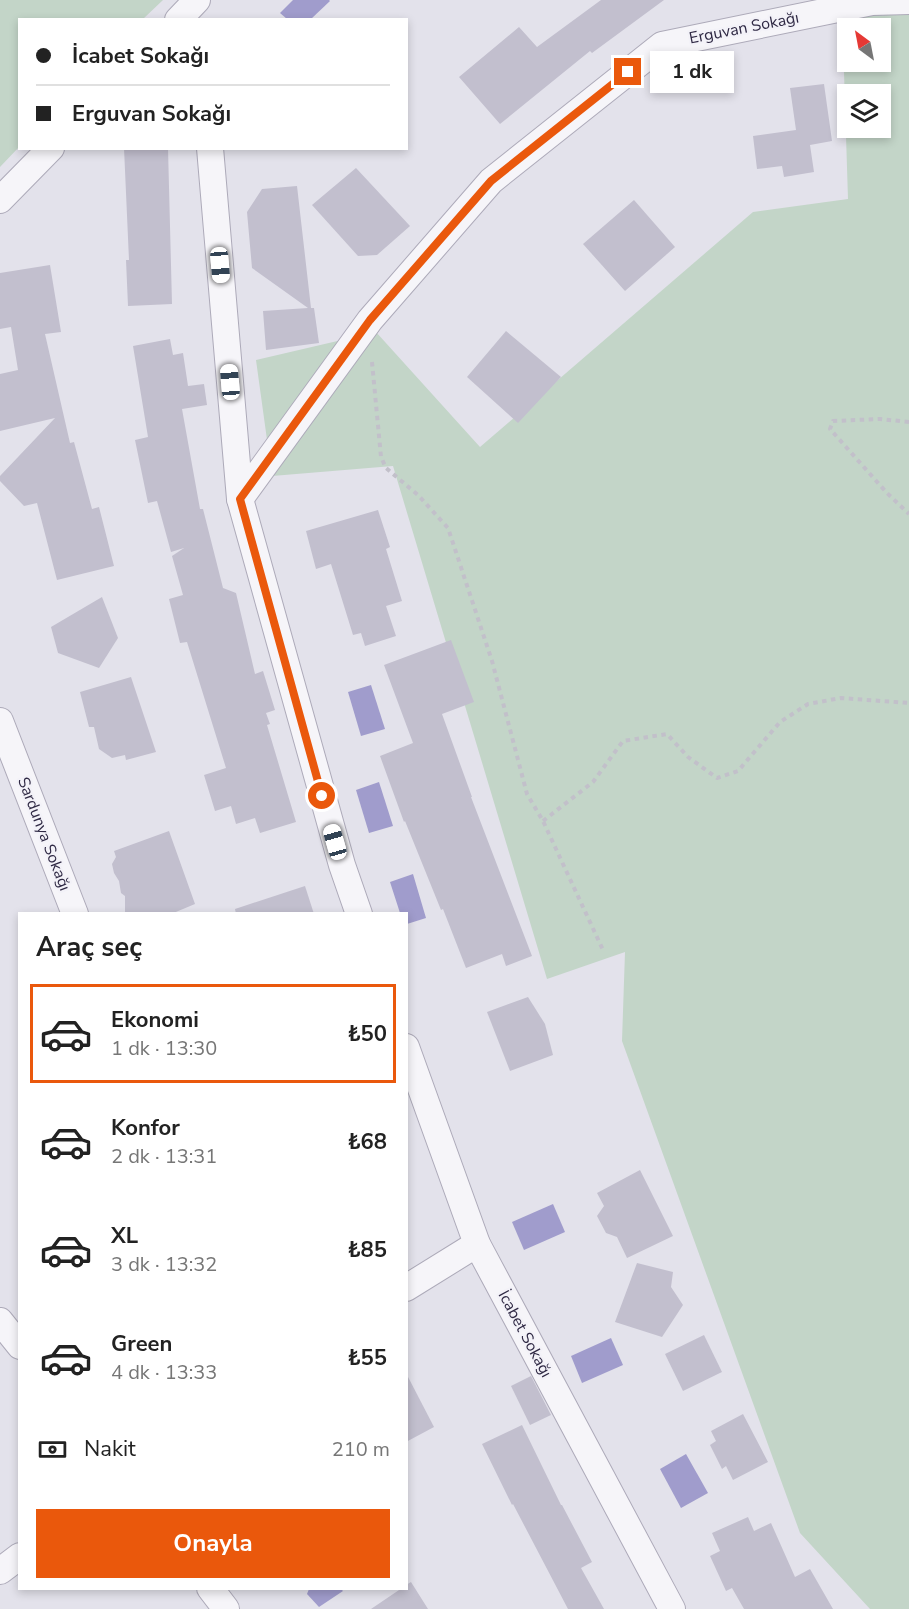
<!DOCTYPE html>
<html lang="tr">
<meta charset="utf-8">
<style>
:root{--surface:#fff;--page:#f2f2f2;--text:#222;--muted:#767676;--line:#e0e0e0;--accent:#ea580c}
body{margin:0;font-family:"Nunito Sans",sans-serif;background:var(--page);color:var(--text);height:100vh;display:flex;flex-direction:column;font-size:22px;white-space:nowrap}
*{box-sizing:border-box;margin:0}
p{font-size:20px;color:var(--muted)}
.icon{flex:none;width:33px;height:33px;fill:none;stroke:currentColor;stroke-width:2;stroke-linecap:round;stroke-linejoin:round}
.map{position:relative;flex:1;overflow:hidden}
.details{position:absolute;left:18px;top:912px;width:390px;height:678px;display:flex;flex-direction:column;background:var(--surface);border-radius:0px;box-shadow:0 3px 9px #0003}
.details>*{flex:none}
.top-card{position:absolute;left:18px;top:18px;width:390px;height:132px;border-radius:0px;box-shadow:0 3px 9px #0003;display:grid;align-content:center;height:132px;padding:0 18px;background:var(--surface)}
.needle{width:39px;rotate:328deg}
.buttons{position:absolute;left:837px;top:18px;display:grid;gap:12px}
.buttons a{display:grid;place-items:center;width:54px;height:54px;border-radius:0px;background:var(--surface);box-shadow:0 3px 9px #0003;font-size:30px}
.end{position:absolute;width:27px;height:27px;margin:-14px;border:8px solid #ea580c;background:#fff;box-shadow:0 0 0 3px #fff}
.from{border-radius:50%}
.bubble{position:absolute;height:42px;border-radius:0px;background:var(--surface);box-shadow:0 3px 9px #0003;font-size:20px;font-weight:700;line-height:42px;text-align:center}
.car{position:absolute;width:18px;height:36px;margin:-18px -9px;border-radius:8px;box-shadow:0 0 4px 2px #0007;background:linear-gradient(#fff 24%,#345 0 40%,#fff 0 76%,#345 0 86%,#fff 0)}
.top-card b{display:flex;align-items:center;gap:21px;height:57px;font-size:22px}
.top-card b+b{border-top:2px solid var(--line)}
.top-card i{width:15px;height:15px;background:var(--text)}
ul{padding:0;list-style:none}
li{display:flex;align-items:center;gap:18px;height:99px;margin:0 12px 9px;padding:0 6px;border:3px solid transparent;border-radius:0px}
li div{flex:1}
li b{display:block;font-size:22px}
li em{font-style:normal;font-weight:700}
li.selected{border-color:var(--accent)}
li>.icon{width:54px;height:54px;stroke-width:1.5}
h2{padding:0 18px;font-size:27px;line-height:72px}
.pay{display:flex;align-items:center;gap:15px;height:66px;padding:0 18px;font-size:22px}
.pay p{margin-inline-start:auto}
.primary-button{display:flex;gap:12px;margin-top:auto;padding:12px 18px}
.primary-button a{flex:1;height:69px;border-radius:0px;background:var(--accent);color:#fff;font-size:24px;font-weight:700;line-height:69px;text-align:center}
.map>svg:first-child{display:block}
.green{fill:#c3d5c8;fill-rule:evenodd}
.water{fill:#a09ccc}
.building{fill:#c2bfce}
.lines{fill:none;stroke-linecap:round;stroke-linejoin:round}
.street-casing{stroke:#adaab9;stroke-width:28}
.path{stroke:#c2c0ca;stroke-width:4;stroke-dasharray:4.5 4.5;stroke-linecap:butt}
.street{stroke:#f6f5f9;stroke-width:26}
.route{stroke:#ea580c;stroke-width:8}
.labels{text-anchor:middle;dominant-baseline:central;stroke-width:4.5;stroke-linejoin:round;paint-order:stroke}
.street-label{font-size:16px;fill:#2f2944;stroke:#f3f2f8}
</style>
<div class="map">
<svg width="909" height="1609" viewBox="0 0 909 1609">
<rect width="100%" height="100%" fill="#e3e2eb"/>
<g class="green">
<path d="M 0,0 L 163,0 L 143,19 L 20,20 L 19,147 L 0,167 Z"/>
<path d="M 842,9 L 909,11 L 909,1609 L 870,1609 L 800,1533 L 622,1041 L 625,952 L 547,979 L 393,466 L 272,476 L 256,360 L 376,332 L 480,447 L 753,212 L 848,199 ZM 848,28 L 880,28 L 880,62 L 848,62 ZM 848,94 L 880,94 L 880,128 L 848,128 Z"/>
</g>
<g class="water">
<path d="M 293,0 L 329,0 L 330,1 L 311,19 L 287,19 L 280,13 Z"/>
<path d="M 371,685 L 385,729 L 361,736 L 348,692 Z"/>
<path d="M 379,782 L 393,826 L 369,833 L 356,790 Z"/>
<path d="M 413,874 L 426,918 L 407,924 L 406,914 L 400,913 L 390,882 Z"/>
<path d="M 553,1204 L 565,1232 L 524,1250 L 512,1222 Z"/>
<path d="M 611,1338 L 623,1365 L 582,1383 L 571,1356 Z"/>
<path d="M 686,1454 L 708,1493 L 681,1508 L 660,1469 Z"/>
<path d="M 309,1589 L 341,1589 L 343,1591 L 319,1607 L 307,1594 Z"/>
</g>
<g class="building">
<path d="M 601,0 L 664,0 L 592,53 L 590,51 L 500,124 L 459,77 L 519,27 L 537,47 Z"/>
<path d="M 824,84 L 832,141 L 810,145 L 814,172 L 784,177 L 782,166 L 757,169 L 753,136 L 796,130 L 790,88 Z"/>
<path d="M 124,148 L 168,148 L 172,304 L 128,306 L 126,260 L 129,260 Z"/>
<path d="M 356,168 L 410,226 L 377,255 L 358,256 L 312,205 Z"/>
<path d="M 297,186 L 311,308 L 314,308 L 319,343 L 266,350 L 263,311 L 308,308 L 252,268 L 247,212 L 262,189 Z"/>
<path d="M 634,200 L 675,247 L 625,291 L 583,244 Z"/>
<path d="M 50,265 L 61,332 L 45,334 L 70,443 L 74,442 L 92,509 L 99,507 L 114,566 L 57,580 L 37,503 L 24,506 L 0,481 L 0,476 L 55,418 L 0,431 L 0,374 L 18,370 L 11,327 L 0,329 L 0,273 Z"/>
<path d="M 506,331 L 561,377 L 518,423 L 467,377 Z"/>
<path d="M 170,339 L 173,355 L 183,353 L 188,386 L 204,384 L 207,405 L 182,409 L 200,509 L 203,509 L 223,588 L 236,593 L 255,674 L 263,671 L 275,710 L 266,713 L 270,724 L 267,725 L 296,822 L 260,833 L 255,818 L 236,824 L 231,806 L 215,811 L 204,775 L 226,768 L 187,642 L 180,643 L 169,599 L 183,595 L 172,556 L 184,548 L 171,552 L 157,501 L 148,503 L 135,440 L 148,437 L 133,346 Z"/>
<path d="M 378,510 L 390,547 L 386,549 L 402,601 L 386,606 L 396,636 L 365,646 L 361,633 L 353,635 L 331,564 L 316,569 L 306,531 Z"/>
<path d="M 102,597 L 118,638 L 99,668 L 58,653 L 51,627 Z"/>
<path d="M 451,640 L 474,702 L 442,714 L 472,797 L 471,797 L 532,956 L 506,966 L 502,954 L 466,968 L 443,909 L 441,910 L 405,821 L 404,822 L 380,756 L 413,743 L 384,665 Z"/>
<path d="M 131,677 L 156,752 L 126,760 L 125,755 L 112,758 L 99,749 L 94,727 L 89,727 L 80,692 Z"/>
<path d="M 169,831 L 195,904 L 171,914 L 125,914 L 125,896 L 121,893 L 119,881 L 114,873 L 112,864 L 116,857 L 114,851 Z"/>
<path d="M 305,886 L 314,914 L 236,914 L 235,909 Z"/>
<path d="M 528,997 L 545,1024 L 553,1055 L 510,1071 L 487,1012 Z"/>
<path d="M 640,1170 L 673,1236 L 627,1258 L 617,1237 L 606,1233 L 597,1216 L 604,1206 L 597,1193 Z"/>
<path d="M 637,1263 L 673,1272 L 671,1287 L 683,1305 L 662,1337 L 615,1322 Z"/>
<path d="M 704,1335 L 722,1372 L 683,1391 L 665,1354 Z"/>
<path d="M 406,1373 L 434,1427 L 406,1442 Z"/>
<path d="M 531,1376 L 551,1415 L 530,1425 L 511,1386 Z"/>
<path d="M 743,1414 L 768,1462 L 733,1480 L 726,1466 L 722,1469 L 710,1445 L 716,1441 L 711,1431 Z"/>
<path d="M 522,1425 L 561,1505 L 562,1505 L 592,1562 L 581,1568 L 604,1609 L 568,1609 L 513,1504 L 512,1505 L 482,1444 Z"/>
<path d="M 748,1517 L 754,1531 L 771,1523 L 795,1577 L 810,1569 L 833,1609 L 744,1609 L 732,1588 L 726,1591 L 710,1556 L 720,1551 L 712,1533 Z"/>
<path d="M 411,1582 L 428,1609 L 371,1609 L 402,1588 L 406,1588 L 406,1585 Z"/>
</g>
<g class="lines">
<g class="street-casing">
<g id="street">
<path d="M 178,20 L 197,0"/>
<path d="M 210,148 L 240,499 L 342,865 L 359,914"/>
<path d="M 0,200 L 51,148"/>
<path d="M 240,499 L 370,320 L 491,181 L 662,45 L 872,2 L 909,1"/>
<path d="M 0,721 L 75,914"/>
<path d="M 406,1047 L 477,1244 L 672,1609"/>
<path d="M 406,1288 L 477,1244"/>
<path d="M 0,1321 L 20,1346"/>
<path d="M 0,1571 L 20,1556"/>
<path d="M 210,1588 L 226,1609"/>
</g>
</g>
<g class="path">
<path d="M 372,362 L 381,457 L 386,468 L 418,495 L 448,528 L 492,661 L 527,794 L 543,821 L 603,950"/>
<path d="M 909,422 L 880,419 L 833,421 L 830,429 L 887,493 L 909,514"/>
<path d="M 543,821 L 593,782 L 623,741 L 667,734 L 688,757 L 717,778 L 738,771 L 780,722 L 808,704 L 841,698 L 909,703"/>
</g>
<use href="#street" class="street"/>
</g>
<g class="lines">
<path class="route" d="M 322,796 L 240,499 L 370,320 L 491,181 L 628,72"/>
</g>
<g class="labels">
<g class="street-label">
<text transform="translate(744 28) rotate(-11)">Erguvan Sokağı</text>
<text transform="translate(44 834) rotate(69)">Sardunya Sokağı</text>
<text transform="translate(525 1334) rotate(62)">İcabet Sokağı</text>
</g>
</g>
</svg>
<div class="buttons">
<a><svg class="needle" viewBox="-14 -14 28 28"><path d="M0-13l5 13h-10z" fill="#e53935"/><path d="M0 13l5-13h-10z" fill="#767676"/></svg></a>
<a><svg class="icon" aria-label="layers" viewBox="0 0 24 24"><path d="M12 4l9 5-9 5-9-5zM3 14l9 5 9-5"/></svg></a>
</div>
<i class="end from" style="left:322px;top:796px"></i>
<i class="end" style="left:628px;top:72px"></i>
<div class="bubble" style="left:650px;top:51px;width:84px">1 dk</div>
<i class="car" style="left:220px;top:265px;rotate:175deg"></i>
<i class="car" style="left:230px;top:382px;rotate:355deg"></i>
<i class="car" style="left:335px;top:842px;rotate:344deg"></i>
<div class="top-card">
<b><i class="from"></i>İcabet Sokağı</b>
<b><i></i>Erguvan Sokağı</b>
</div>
<section class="details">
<h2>Araç seç</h2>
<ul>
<li class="selected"><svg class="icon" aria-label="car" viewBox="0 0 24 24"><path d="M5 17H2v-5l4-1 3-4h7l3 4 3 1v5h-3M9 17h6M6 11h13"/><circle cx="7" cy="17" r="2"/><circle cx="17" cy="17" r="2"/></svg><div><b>Ekonomi</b><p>1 dk · 13:30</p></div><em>₺50</em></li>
<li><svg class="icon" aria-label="car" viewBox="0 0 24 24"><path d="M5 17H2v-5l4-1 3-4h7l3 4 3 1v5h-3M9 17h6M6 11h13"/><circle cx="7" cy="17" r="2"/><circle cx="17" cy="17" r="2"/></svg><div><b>Konfor</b><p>2 dk · 13:31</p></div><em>₺68</em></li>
<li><svg class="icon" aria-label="car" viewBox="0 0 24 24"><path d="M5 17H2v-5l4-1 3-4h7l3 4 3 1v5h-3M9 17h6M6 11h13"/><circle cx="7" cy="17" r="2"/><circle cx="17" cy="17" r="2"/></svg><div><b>XL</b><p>3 dk · 13:32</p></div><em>₺85</em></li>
<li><svg class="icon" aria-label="car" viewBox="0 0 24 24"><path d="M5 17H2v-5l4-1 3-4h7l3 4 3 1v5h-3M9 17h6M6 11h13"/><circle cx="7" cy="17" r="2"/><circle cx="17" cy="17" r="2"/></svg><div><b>Green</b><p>4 dk · 13:33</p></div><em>₺55</em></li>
</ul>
<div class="pay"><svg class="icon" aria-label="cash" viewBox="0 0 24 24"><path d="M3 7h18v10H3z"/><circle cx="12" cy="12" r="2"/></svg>Nakit<p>210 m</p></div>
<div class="primary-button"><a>Onayla</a></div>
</section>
</div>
